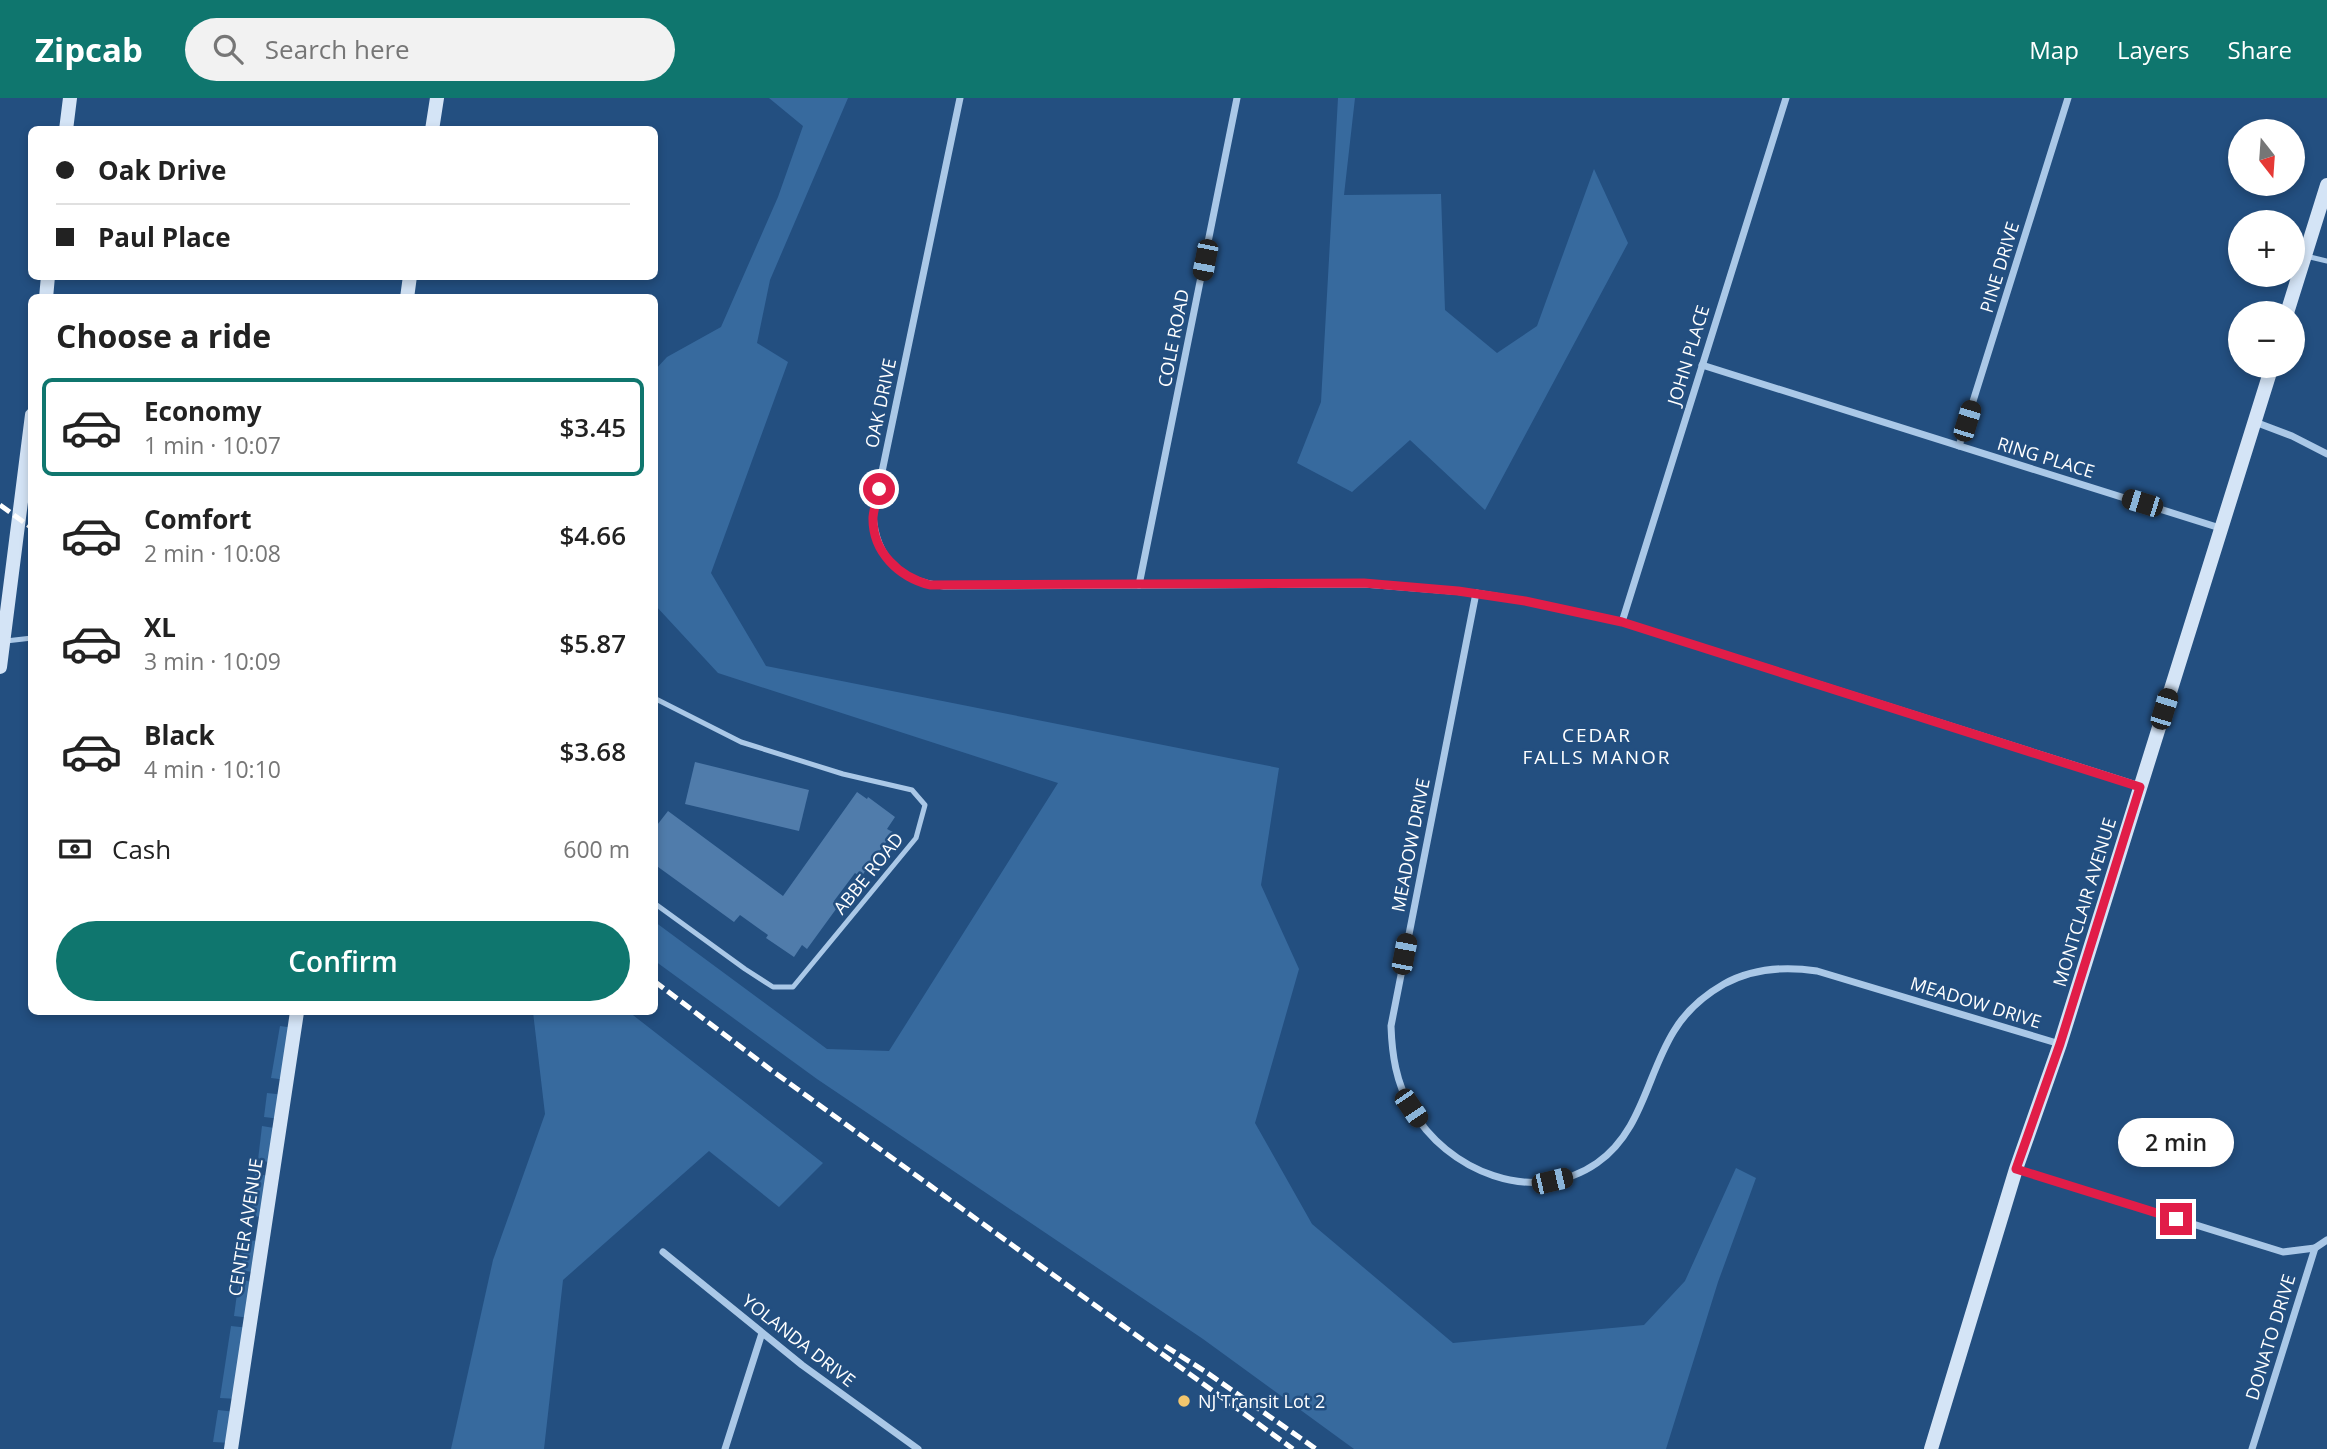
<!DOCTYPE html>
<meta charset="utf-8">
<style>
:root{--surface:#fff;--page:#f2f2f2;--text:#222;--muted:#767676;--line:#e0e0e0;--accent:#0f766e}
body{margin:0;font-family:"Open Sans",sans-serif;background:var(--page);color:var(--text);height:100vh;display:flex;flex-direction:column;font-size:26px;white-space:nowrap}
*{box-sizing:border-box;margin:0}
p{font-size:23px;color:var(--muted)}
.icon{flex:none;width:38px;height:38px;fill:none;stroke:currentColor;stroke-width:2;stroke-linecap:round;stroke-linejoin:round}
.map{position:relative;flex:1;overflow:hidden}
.details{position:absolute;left:28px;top:196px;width:630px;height:721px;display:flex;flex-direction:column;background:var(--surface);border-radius:10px;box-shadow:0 4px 10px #0003}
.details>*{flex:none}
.top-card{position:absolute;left:28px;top:28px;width:630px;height:154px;border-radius:10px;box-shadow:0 4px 10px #0003;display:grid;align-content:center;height:154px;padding:0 28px;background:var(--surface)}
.needle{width:46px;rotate:163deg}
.fabs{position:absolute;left:2228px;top:21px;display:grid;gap:14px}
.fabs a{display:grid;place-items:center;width:77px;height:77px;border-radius:50%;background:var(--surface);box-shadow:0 4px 10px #0003;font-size:35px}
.end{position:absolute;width:32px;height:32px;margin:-16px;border:9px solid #e11d48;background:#fff;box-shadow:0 0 0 4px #fff}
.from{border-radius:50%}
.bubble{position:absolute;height:49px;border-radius:24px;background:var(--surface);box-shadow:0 4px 10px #0003;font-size:23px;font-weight:600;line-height:49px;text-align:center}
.car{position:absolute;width:21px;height:42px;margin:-21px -10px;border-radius:9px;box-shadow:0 0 5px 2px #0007;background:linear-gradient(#222 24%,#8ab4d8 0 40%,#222 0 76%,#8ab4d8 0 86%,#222 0)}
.top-card b{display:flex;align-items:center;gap:24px;height:66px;font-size:26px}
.top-card b+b{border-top:2px solid var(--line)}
.top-card i{width:18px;height:18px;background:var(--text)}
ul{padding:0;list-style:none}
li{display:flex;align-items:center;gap:21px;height:98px;margin:0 14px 10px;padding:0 14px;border:4px solid transparent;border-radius:10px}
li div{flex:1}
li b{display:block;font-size:26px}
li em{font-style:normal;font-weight:600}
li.active{border-color:var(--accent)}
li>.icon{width:63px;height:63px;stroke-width:1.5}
h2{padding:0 28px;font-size:32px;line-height:84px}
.pay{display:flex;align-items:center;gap:18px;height:77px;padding:0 28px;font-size:26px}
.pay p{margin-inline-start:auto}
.primary-button{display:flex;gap:14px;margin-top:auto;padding:14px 28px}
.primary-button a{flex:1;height:80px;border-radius:42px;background:var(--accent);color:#fff;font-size:28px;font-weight:600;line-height:80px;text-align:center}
header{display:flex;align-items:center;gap:42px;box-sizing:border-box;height:98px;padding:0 35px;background:var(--accent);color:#fff}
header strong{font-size:33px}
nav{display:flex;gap:38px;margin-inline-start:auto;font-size:24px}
.search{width:490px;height:63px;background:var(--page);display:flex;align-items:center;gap:18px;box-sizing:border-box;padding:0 24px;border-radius:38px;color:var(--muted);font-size:26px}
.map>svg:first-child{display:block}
.green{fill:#376a9e}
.building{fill:#507cab}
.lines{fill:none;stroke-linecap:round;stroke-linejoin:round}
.lane{stroke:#aac8e7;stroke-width:5}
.street{stroke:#aac8e7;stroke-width:7}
.secondary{stroke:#d4e4f6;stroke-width:14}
.rail{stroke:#fff;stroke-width:5;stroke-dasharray:12 5;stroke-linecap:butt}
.route{stroke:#e11d48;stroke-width:9}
.poi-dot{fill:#f2c66d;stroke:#234f80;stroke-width:2.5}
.labels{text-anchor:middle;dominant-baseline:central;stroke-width:5;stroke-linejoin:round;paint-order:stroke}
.street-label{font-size:18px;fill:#fff;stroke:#234f80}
.poi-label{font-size:18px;fill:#fff;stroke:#234f80;text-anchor:start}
.neighbourhood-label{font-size:19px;letter-spacing:2px;fill:#fff;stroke:#234f80}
</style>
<header>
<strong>Zipcab</strong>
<div class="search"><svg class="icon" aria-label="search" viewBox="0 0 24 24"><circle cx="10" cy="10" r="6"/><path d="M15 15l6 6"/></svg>Search here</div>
<nav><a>Map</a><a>Layers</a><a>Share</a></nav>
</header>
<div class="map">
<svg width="2327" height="1351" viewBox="0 0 2327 1351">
<rect width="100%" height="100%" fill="#234f80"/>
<g class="green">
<path d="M 769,0 L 848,0 L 770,182 L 757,245 L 788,264 L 711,475 L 766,568 L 1279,670 L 1261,787 L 1299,871 L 1255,1025 L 1312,1126 L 1453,1245 L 1644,1227 L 1685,1183 L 1736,1070 L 1756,1080 L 1718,1184 L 1666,1351 L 1354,1351 L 1203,1241 L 817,981 L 655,863 L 655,824 L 827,951 L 889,953 L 1058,685 L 718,575 L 655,507 L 654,450 L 656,448 L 654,444 L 655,272 L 667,259 L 721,229 L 778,99 L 803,28 Z"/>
<path d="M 1338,0 L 1355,0 L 1344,97 L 1441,96 L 1445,212 L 1497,255 L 1537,228 L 1594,71 L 1628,145 L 1485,412 L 1410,342 L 1352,394 L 1297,365 L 1321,304 Z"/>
<path d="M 533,914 L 629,914 L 823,1065 L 779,1109 L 709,1053 L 563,1182 L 544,1351 L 451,1351 L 493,1162 L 545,1016 Z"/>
<path d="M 280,928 L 295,930 L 287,982 L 271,980 Z"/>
<path d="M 267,995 L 285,997 L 281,1021 L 264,1019 Z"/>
<path d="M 262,1028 L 280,1031 L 274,1065 L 258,1062 Z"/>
<path d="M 255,1075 L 272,1079 L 266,1120 L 248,1117 Z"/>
<path d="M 244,1142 L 262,1143 L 252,1174 L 240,1172 L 244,1157 L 241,1156 L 244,1150 Z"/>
<path d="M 239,1181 L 256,1185 L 251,1220 L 234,1218 Z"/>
<path d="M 231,1228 L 249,1230 L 238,1301 L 220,1300 Z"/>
<path d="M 218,1312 L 236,1314 L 232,1345 L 213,1344 Z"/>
</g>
<g class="building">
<path d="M 695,664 L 809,692 L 799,733 L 685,706 Z"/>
<path d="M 857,694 L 867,701 L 868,699 L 895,719 L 887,731 L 893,734 L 861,779 L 855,775 L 834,803 L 839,807 L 807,851 L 802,847 L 794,859 L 766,840 L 768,837 L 740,817 L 734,824 L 654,766 L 654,731 L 668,713 L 783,798 Z"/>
</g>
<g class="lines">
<g class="lane">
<path d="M 2306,158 L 2327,163"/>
<path d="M 6,543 L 32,540"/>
<path d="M 654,600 L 741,644 L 843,676 L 912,692 L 925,707 L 916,740 L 793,889 L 773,889 L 745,871 L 654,805"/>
</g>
<g class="street">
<path d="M 960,0 L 873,417 C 876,461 901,484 944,488 L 1364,486 L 1476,495 L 1525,503 L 1622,524 L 2140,688"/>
<path d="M 1702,267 L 2220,430"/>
<path d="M 2255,324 L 2292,338 L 2327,356"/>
<path d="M 1959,348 L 2068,0"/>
<path d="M 1139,487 L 1237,0"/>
<path d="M 1476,495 L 1391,928 C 1392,957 1396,984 1411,1010 C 1446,1073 1534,1109 1597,1065 C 1642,1034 1647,976 1674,933 C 1686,913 1703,898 1724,886 C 1753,870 1784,868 1817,873 L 2060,946"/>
<path d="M 1622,524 L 1786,0"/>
<path d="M 2016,1071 L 2283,1154 L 2315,1150"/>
<path d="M 663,1154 L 802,1267 L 918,1351"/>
<path d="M 725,1351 L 762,1235"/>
<path d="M 2252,1351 L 2315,1150 L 2327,1142"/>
</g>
<g class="secondary">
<path d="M 66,32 L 70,0"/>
<path d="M 432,32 L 437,0"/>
<path d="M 46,200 L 48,178"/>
<path d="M 407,200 L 410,178"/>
<path d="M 2287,215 L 2327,87"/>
<path d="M 0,569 L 32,317"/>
<path d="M 231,1351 L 297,914"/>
<path d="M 1931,1351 L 2016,1071 L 2060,946 L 2272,268"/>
</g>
<g class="rail">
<path d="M 0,407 L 32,430"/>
<path d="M 654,883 L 771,972 L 1293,1351"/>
<path d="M 1165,1248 L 1206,1274 L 1316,1351"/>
</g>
</g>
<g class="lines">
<path class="route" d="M 879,391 C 877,400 874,410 873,419 C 872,454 899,479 930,487 L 1364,485 L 1458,493 L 1525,503 L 1622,524 L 2140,689 L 2060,946 L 2016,1071 L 2176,1121"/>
</g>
<circle class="poi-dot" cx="1184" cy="1303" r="7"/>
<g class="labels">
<g class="street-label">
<text transform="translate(1999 169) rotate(-73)">PINE DRIVE</text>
<text transform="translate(1173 240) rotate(-79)">COLE ROAD</text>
<text transform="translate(1688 257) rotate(-73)">JOHN PLACE</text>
<text transform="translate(880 305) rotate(-78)">OAK DRIVE</text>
<text transform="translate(2046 359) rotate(17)">RING PLACE</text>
<text transform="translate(1410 747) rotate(-79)">MEADOW DRIVE</text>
<text transform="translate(868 775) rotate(-51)">ABBE ROAD</text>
<text transform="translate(2084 804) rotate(-73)">MONTCLAIR AVENUE</text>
<text transform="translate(1976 904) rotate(17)">MEADOW DRIVE</text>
<text transform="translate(245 1129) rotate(-81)">CENTER AVENUE</text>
<text transform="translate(2270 1239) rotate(-73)">DONATO DRIVE</text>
<text transform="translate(799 1242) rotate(38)">YOLANDA DRIVE</text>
</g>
<g class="poi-label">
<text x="1198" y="1303">NJ Transit Lot 2</text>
</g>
<g class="neighbourhood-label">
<text x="1597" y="637">CEDAR<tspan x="1597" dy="22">FALLS MANOR</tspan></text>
</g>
</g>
</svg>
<div class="fabs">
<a><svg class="needle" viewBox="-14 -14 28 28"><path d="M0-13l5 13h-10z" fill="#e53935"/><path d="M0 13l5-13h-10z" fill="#767676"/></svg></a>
<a>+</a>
<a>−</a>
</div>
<i class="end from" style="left:879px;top:391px"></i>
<i class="end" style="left:2176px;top:1121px"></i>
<div class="bubble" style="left:2118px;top:1020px;width:116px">2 min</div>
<i class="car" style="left:1205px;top:162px;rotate:191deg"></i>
<i class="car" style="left:1967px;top:323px;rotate:17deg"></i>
<i class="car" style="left:2142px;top:405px;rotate:287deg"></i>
<i class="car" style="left:2164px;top:611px;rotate:17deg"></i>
<i class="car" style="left:1404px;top:856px;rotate:11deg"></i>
<i class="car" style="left:1411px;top:1010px;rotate:146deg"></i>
<i class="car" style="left:1552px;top:1083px;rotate:77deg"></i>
<div class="top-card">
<b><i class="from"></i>Oak Drive</b>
<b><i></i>Paul Place</b>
</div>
<section class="details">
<h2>Choose a ride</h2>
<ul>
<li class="active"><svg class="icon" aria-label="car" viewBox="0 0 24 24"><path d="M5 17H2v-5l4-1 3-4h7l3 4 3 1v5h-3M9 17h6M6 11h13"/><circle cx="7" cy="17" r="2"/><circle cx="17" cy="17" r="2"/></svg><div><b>Economy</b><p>1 min · 10:07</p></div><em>$3.45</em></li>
<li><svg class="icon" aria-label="car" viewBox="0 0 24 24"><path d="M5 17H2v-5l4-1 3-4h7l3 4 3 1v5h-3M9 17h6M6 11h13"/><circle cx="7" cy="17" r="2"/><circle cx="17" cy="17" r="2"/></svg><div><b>Comfort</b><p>2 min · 10:08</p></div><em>$4.66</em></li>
<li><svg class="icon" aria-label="car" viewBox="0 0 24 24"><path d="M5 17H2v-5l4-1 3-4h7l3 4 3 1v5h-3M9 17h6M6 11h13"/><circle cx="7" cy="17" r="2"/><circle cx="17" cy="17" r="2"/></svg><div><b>XL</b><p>3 min · 10:09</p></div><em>$5.87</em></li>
<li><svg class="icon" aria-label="car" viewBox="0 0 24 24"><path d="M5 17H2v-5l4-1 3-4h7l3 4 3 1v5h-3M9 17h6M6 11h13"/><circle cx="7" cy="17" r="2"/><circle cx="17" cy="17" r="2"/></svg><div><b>Black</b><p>4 min · 10:10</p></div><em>$3.68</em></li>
</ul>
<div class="pay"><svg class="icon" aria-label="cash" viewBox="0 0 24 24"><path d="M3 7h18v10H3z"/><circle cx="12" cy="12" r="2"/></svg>Cash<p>600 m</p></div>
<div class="primary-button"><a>Confirm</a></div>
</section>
</div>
